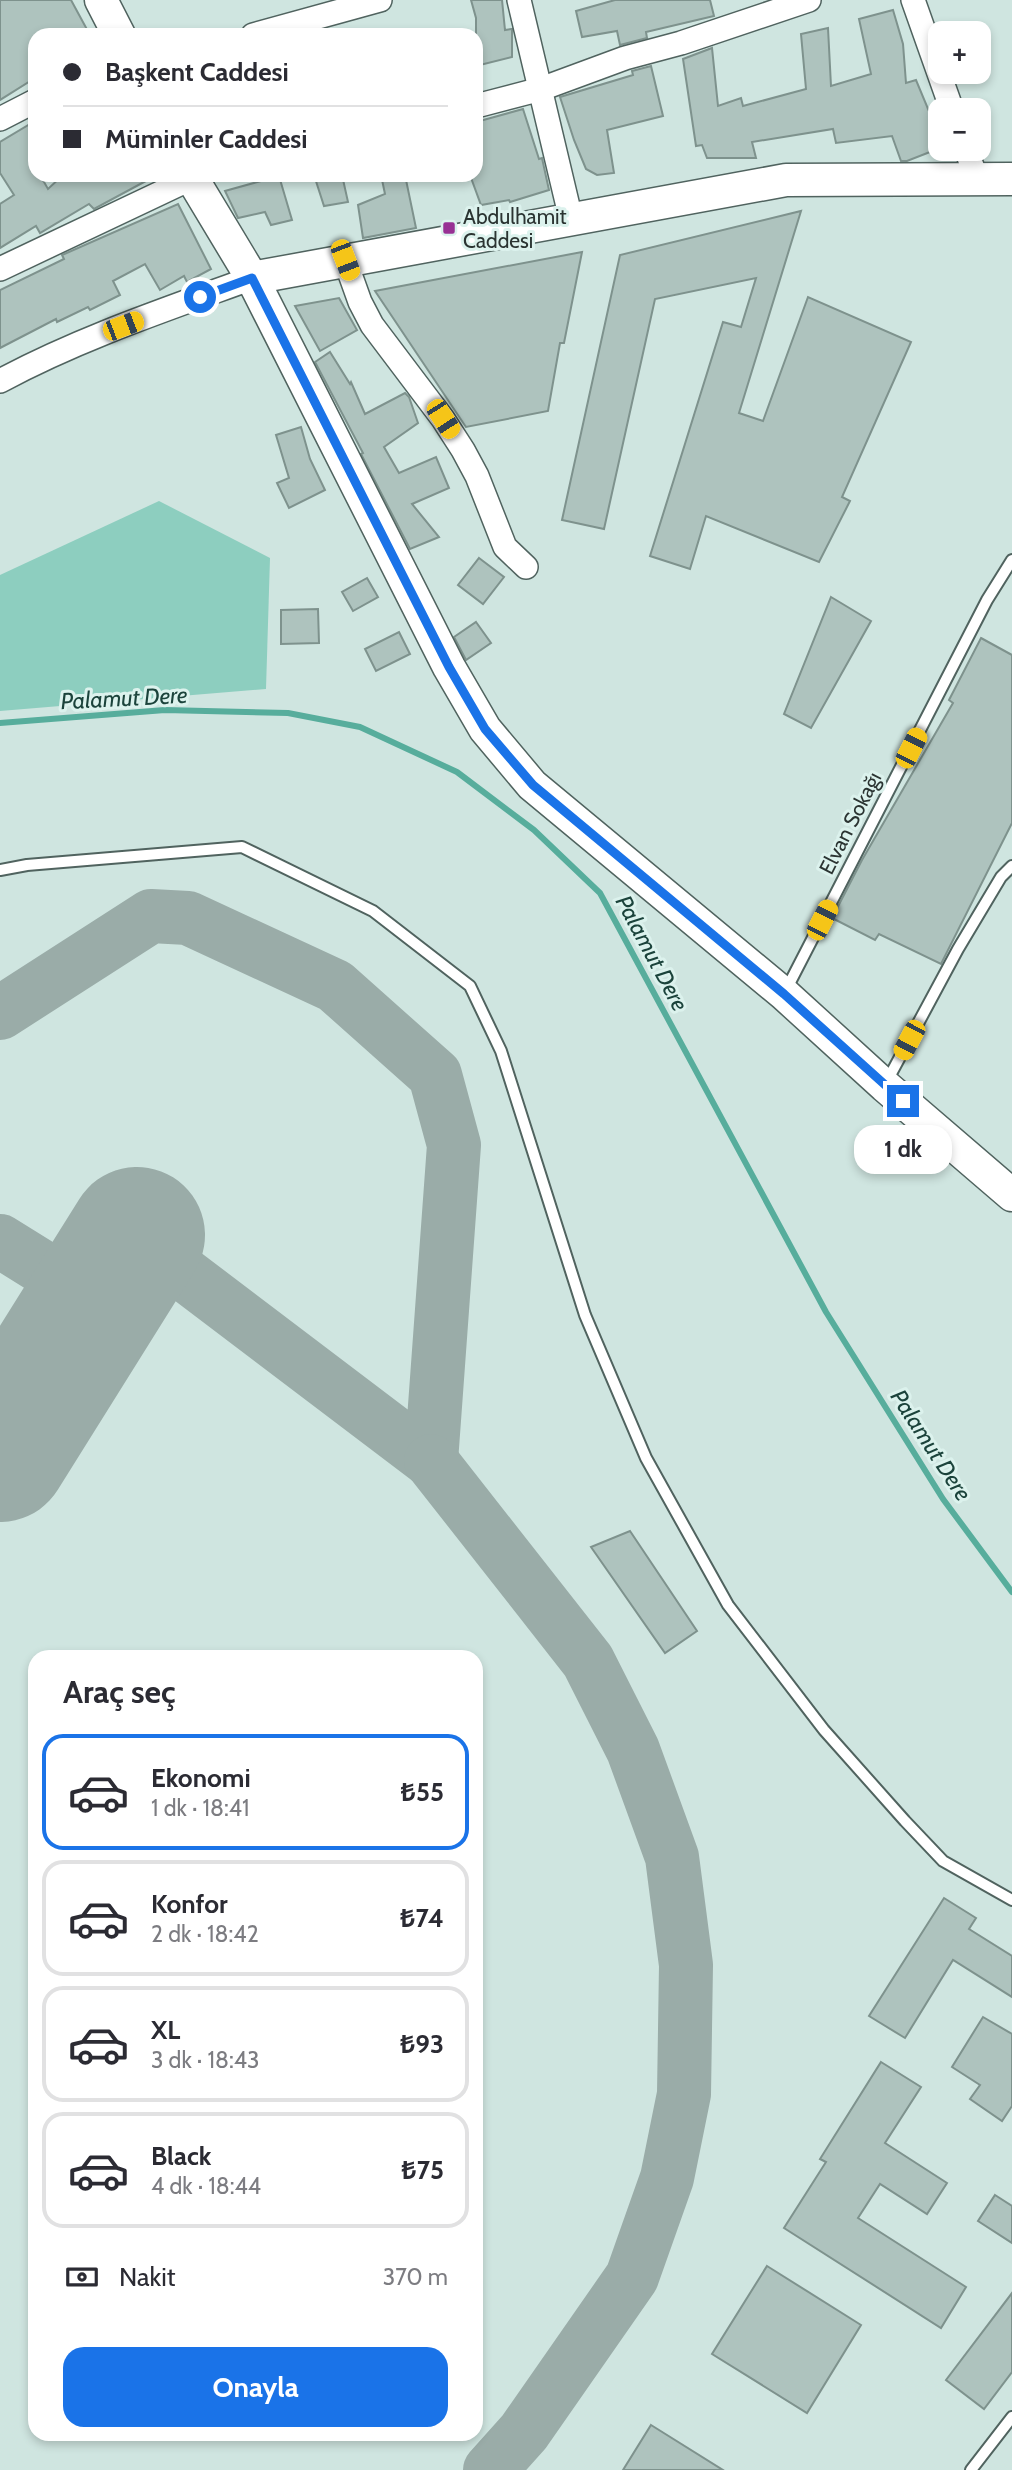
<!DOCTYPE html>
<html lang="tr">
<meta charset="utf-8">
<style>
:root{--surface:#fff;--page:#f7f7f7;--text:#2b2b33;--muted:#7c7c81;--line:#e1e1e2;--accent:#1a73e8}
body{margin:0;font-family:Cabin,sans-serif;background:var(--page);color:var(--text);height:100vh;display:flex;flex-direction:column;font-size:26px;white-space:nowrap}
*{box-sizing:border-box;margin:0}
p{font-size:23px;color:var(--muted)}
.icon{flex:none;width:38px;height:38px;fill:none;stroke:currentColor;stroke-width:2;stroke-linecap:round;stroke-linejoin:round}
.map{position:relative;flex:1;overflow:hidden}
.details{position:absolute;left:28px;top:1650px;width:455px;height:791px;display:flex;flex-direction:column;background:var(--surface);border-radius:21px;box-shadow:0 4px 10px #0003}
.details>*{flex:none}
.banner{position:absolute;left:28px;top:28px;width:455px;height:154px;border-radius:21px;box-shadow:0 4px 10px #0003;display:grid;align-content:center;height:154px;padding:0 35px;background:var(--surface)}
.buttons{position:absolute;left:928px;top:21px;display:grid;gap:14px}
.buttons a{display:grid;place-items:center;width:63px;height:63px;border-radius:14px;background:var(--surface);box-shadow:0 4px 10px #0003;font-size:35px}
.end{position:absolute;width:32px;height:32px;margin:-16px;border:9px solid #1a73e8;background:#fff;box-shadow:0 0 0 4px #fff}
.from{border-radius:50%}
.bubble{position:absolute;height:49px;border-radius:21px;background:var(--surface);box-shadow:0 4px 10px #0003;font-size:23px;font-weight:700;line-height:49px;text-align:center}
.car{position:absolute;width:21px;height:42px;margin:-21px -10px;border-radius:9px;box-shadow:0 0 5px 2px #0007;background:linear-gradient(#f5c518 24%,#345 0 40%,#f5c518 0 76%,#345 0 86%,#f5c518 0)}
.banner b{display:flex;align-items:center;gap:24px;height:66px;font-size:26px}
.banner b+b{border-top:2px solid var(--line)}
.banner i{width:18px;height:18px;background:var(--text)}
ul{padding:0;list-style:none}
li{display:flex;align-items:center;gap:21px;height:116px;margin:0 14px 10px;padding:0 21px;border:4px solid var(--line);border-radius:21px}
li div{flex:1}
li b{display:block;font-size:26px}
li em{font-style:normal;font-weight:700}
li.active{border-color:var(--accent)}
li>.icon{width:63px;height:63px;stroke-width:1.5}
h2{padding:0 35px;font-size:32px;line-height:84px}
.pay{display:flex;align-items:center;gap:18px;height:77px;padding:0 35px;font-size:26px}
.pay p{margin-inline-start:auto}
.primary-button{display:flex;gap:14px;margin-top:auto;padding:14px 35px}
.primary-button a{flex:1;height:80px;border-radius:21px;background:var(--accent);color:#fff;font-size:28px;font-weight:700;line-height:80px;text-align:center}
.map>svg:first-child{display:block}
.green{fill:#8dcebf}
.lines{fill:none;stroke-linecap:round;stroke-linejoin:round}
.stream{stroke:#57ad9c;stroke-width:6}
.taxiway{stroke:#9aaca8;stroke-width:54}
.runway{stroke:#9aaca8;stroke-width:136}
.building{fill:#aec3be;stroke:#7e928d;stroke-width:2}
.lane-casing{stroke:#50635f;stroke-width:14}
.street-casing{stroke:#50635f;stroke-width:26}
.secondary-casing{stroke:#50635f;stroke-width:35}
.lane{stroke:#fff;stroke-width:10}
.street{stroke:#fff;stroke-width:23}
.secondary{stroke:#fff;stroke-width:32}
.route{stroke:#1a73e8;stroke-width:9}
.poi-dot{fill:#983194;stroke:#dcf2ed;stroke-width:2.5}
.labels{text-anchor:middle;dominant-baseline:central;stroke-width:6;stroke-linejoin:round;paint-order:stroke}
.poi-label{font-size:21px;fill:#2b3432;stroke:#dcf2ed;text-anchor:start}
.street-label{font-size:21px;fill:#2b3432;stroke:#dcf2ed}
.water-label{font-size:23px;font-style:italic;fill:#1b433b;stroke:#dcf2ed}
</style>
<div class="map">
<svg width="1012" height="2470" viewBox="0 0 1012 2470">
<rect width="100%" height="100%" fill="#cfe5e0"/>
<path class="green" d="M 159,501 L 270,558 L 266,689 L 0,711 L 0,575 Z"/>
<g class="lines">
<path class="stream" d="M 0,723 L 165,710 L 288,713 L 360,727 L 457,772 L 534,830 L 600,893 L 826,1312 L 943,1499 L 1012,1592"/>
<g class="taxiway">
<path d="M 0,1013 L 151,916 L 188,918 L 335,986 L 435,1075 L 454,1145 L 431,1461 L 150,1248"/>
<path d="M 0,1241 L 66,1282"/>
<path d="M 431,1461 L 588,1661 L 633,1750 L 672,1857 L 686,1965 L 684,2094 L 667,2178 L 632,2277 L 524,2432 L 490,2470"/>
</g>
<path class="runway" d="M 0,1454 L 137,1235"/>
</g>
<g class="building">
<path d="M 0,0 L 71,0 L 90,35 L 35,35 L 35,78 L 0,100 Z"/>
<path d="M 471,0 L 502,0 L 505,30 L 512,29 L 512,57 L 476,66 L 476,18 Z"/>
<path d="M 615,0 L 710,0 L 714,16 L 646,32 L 647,38 L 620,45 L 617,31 L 582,37 L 576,11 Z"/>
<path d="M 893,10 L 903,44 L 906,83 L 916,80 L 931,116 L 935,150 L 907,161 L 901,161 L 892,136 L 836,143 L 833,129 L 752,142 L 756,158 L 707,158 L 702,145 L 696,146 L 683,59 L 712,48 L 718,106 L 741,98 L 743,106 L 806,89 L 801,34 L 828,28 L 831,86 L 871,74 L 859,19 Z"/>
<path d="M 651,66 L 663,116 L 607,130 L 614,173 L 597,175 L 586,169 L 574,140 L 560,97 L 633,75 L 632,71 Z"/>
<path d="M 523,109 L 539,159 L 542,158 L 549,190 L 510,202 L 509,200 L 481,205 L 470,175 L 476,175 L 476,122 Z"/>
<path d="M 35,121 L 35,175 L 40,175 L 48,189 L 63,175 L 157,175 L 94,209 L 89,204 L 40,233 L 36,226 L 0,248 L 0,204 L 14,195 L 0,173 L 0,142 Z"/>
<path d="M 314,175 L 342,175 L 348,202 L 324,206 Z"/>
<path d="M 381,175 L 405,175 L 416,228 L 363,238 L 358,205 L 385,194 Z"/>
<path d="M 279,176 L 292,220 L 271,225 L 265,212 L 238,218 L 225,191 Z"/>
<path d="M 178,204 L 211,269 L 187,282 L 184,276 L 160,290 L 145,264 L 113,281 L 120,295 L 90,310 L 88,307 L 57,322 L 56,319 L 0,348 L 0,290 L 64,259 L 62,255 Z"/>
<path d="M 801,211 L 739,413 L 763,421 L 808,297 L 911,342 L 842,497 L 850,501 L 819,562 L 706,516 L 690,569 L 650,556 L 723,322 L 741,327 L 756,278 L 655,299 L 604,529 L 562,520 L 620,255 Z"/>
<path d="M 582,252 L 564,343 L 560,343 L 548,411 L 466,427 L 375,291 Z"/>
<path d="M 339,298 L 357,330 L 320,351 L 295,306 Z"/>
<path d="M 330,352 L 350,384 L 351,382 L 365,414 L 405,393 L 409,397 L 418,423 L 384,447 L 399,473 L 436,457 L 449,488 L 412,504 L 439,537 L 410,549 L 361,454 L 363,453 L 315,362 Z"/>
<path d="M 301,427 L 310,459 L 325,490 L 289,508 L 277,483 L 289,478 L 276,435 Z"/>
<path d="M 479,558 L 504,577 L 483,604 L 458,585 Z"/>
<path d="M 367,578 L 378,597 L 353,611 L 342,592 Z"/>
<path d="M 831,597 L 871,621 L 811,728 L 784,714 Z"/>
<path d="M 318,609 L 319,643 L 281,644 L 281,610 Z"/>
<path d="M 476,622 L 491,643 L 466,660 L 454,637 Z"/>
<path d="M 399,632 L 410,654 L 376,671 L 365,649 Z"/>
<path d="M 981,638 L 1012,655 L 1012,823 L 941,964 L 879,934 L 875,940 L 832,918 L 862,860 L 953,703 L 949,700 Z"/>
<path d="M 630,1531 L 697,1631 L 665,1653 L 591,1547 Z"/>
<path d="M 944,1898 L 976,1918 L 969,1929 L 1012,1956 L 1012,1997 L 953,1960 L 905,2038 L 869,2016 Z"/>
<path d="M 983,2017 L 1012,2034 L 1012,2106 L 1002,2121 L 970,2099 L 980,2085 L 952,2067 Z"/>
<path d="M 881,2062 L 921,2087 L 885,2143 L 947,2183 L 927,2214 L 880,2184 L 858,2218 L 966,2287 L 941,2328 L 784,2228 L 826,2162 L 820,2159 Z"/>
<path d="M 995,2195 L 1012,2206 L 1012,2243 L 978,2221 Z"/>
<path d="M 767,2266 L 861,2325 L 807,2413 L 712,2354 Z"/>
<path d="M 1012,2293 L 1012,2372 L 984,2409 L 946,2380 Z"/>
<path d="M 651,2425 L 723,2470 L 623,2470 Z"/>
</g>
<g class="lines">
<g class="lane-casing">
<g id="lane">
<path d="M 0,870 L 27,865 L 242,847 L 373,911 L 470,986 L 501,1051 L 585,1315 L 646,1458 L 728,1605 L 824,1730 L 905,1821 L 943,1861 L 1012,1900"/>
<path d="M 785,992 L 987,600 L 1012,560"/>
<path d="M 886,1083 L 958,949 L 1001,877 L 1012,866"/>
<path d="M 971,2470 L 1012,2417"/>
</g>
</g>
<g class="street-casing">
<g id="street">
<path d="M 519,0 L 571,219"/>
<path d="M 913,0 L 952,110"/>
<path d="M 253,35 L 380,0"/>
<path d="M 476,106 L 541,89 L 625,58 L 681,43 L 809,0"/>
<path d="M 0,119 L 35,101"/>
<path d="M 966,149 L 977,180"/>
<path d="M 345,260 L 360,302 L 372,325 L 443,419 L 463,450 L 477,476 L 505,547 L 526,567"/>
<path d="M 0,269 L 192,178 L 204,175"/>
<path d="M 0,381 C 80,338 167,309 252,278"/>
</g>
</g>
<g class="secondary-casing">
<g id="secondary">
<path d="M 101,0 L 119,35"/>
<path d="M 190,175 L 252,278 L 449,667 L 485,729 L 532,785 L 784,994 L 885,1086 L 1012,1195"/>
<path d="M 252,278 L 786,180 L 1012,179"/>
</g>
</g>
<use href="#lane" class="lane"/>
<use href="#street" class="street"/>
<use href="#secondary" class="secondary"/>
</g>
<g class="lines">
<path class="route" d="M 200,297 L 252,278 L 449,667 L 485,729 L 533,785 L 784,994 L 903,1101"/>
</g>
<rect class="poi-dot" x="442" y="221" width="14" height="14" rx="3.5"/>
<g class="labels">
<g class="poi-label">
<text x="463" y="216">Abdulhamit<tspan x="463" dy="24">Caddesi</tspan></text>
</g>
<g class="street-label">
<text transform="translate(850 823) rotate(-63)">Elvan Sokağı</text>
</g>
<g class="water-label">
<text transform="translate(124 698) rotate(-3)">Palamut Dere</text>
<text transform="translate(652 953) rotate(62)">Palamut Dere</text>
<text transform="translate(931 1445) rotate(57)">Palamut Dere</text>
</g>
</g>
</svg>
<div class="buttons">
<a>+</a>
<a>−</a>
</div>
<i class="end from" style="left:200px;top:297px"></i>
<i class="end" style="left:903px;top:1101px"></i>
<div class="bubble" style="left:854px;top:1125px;width:98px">1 dk</div>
<i class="car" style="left:345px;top:260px;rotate:159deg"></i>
<i class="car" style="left:123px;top:326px;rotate:69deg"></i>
<i class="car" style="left:443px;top:419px;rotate:147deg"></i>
<i class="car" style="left:911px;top:748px;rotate:27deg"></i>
<i class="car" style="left:822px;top:920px;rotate:27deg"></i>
<i class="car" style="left:909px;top:1040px;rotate:208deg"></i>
<div class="banner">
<b><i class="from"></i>Başkent Caddesi</b>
<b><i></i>Müminler Caddesi</b>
</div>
<section class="details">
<h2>Araç seç</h2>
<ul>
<li class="active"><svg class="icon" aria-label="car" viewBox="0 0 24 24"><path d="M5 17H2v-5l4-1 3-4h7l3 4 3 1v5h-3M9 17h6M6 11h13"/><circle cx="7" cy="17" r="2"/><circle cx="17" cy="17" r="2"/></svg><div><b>Ekonomi</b><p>1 dk · 18:41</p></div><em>₺55</em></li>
<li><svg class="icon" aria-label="car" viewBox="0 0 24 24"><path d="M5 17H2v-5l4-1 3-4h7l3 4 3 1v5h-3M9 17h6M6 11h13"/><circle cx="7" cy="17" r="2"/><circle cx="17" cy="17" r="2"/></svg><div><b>Konfor</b><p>2 dk · 18:42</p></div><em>₺74</em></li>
<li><svg class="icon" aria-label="car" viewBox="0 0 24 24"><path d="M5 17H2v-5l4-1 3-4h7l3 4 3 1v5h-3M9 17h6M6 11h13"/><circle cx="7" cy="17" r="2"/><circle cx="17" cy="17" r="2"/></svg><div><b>XL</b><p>3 dk · 18:43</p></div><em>₺93</em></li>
<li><svg class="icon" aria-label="car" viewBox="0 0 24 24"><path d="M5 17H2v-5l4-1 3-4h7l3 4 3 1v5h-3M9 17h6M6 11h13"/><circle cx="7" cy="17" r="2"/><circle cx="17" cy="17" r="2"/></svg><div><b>Black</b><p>4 dk · 18:44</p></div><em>₺75</em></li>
</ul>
<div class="pay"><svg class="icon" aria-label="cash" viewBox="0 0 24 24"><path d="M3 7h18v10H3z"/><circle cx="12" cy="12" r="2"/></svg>Nakit<p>370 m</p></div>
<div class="primary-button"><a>Onayla</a></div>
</section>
</div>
